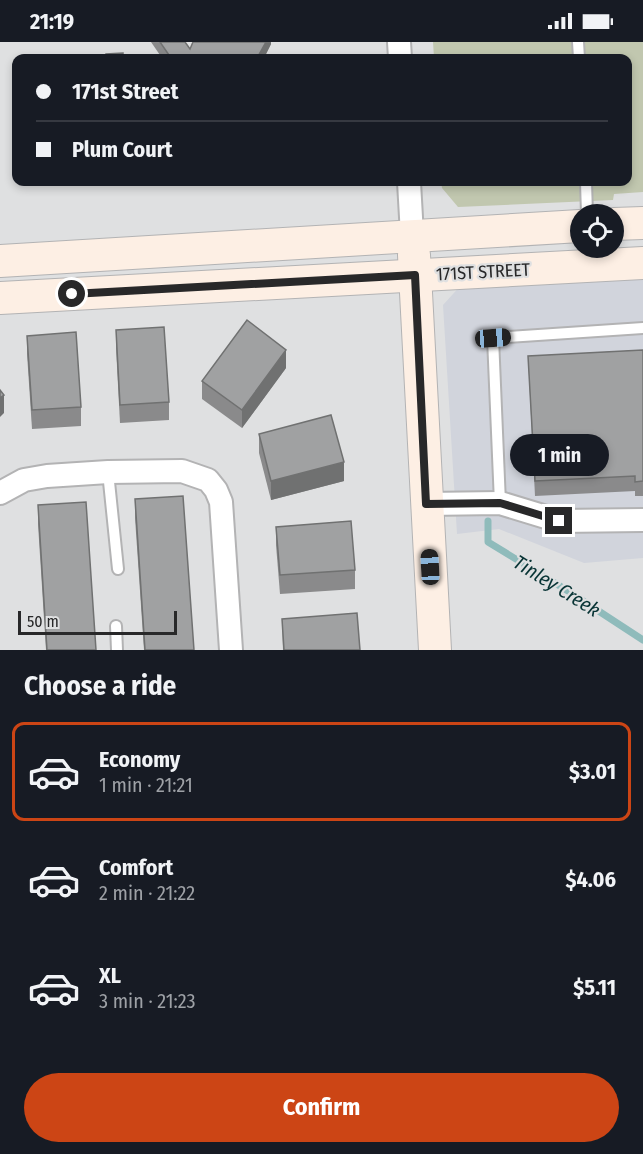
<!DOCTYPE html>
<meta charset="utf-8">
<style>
:root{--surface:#171b24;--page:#20242c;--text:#f1f3f6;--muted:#9ea1a6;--line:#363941;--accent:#cc4515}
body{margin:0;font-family:"Fira Sans Condensed",sans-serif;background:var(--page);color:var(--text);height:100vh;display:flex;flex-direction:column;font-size:22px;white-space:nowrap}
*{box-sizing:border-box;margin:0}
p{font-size:20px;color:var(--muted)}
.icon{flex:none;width:33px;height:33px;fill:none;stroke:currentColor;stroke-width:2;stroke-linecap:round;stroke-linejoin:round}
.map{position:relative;height:608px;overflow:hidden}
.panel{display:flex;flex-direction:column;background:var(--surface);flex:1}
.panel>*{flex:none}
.banner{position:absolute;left:12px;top:12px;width:620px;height:132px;border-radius:12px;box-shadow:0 3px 9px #0003;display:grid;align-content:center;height:132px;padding:0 24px;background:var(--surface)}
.tools{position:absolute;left:570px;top:162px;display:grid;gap:12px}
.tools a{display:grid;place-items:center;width:54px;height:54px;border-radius:50%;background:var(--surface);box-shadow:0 3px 9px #0003;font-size:30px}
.scale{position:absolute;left:18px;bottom:15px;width:159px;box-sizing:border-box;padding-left:6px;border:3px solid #282829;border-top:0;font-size:16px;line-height:21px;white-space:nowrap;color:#282829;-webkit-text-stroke:4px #dfe0e1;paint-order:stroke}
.end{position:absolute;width:27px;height:27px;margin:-14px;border:8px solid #282829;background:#fff;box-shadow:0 0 0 3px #fff}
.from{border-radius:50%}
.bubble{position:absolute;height:42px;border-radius:21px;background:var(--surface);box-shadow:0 3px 9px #0003;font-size:20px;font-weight:700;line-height:42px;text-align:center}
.car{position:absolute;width:18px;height:36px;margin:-18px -9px;border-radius:8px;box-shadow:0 0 4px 2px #0007;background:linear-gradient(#222 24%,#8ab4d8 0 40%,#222 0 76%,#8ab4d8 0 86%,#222 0)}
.banner b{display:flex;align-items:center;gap:21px;height:57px;font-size:22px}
.banner b+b{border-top:2px solid var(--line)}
.banner i{width:15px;height:15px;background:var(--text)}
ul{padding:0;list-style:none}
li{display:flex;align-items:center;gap:18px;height:99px;margin:0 12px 9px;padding:0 12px;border:3px solid transparent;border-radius:12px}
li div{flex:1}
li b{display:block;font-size:22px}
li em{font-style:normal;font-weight:700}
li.active{border-color:var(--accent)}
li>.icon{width:54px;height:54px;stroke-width:1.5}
h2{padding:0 24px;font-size:27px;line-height:72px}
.primary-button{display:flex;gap:12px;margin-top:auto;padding:12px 24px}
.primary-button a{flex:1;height:69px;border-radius:36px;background:var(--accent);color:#fff;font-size:24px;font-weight:700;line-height:69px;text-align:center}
.status{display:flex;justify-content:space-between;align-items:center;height:42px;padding:0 30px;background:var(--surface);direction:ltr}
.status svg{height:16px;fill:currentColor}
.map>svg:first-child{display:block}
.built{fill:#d1d4dc}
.green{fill:#c1c7af}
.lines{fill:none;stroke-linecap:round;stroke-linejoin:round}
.stream{stroke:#8fbbbb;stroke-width:7}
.lane-casing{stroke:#b3b3b4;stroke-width:14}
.street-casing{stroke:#b3b3b4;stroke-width:26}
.secondary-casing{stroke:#b3b3b4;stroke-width:34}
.lane{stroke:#fff;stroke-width:10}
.street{stroke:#fff;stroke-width:22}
.secondary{stroke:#fdefe4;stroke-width:32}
.wall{fill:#8a8a8b}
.shaded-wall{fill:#707171}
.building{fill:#a0a1a2;stroke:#707171;stroke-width:1.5}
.route{stroke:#282829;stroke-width:8}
.labels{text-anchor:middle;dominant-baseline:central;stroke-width:4.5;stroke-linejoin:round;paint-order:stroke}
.street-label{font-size:18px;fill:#282829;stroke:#dfe0e1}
.water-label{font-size:20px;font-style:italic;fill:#083435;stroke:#dfe0e1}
</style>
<div class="status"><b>21:19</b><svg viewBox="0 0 49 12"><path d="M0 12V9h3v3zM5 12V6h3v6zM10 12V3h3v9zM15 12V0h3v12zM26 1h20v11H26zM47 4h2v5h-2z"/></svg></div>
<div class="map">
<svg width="643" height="608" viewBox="0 0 643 608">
<rect width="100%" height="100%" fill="#dfe0e1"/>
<path class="built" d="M 643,229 L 643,516 L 584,521 L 499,487 L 457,492 L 443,263 L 463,241 Z"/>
<path class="green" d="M 433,0 L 643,0 L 643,150 L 614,152 L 613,158 L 458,165 L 442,146 L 441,140 L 627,140 L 627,16 L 434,16 Z"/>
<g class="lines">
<path class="stream" d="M 488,479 L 488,500 L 568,549 L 643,598"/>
<g class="lane-casing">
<g id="lane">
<path d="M 578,0 L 579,16"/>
<path d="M 586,140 L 587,172"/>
<path d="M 108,430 L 118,527"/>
<path d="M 500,461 L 493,296 L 643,286"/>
<path d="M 116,584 L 117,608"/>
</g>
</g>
<g class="street-casing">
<g id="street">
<path d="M 399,0 L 400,16"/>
<path d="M 409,140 L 412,193"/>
<path d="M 0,451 L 24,438 L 47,434 L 108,430 L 182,429 L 208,438 L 216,448 L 221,460 L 231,608"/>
<path d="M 426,462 L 500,461 L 559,479 L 643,478"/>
</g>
</g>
<g class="secondary-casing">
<g id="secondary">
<path d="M 614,182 L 643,181"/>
<path d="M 414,213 L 435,608"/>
<path d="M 0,219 L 580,184"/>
<path d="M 0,256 L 643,221"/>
</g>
</g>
<use href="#lane" class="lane"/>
<use href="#street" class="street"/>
<use href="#secondary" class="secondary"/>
</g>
<g class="wall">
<path d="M 151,0 L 185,0 L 190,7 L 271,0 L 271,2 L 264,16 L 162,16 Z"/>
<path d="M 116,288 L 169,360 L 169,378 L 120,381 L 116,306 Z"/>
<path d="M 27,294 L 81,365 L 81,384 L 32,387 L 27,312 Z"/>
<path d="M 643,308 L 643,454 L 635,454 L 635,449 L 535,454 L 528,314 Z"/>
<path d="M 286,326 L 242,386 L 202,357 L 202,339 Z"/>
<path d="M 259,392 L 344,439 L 271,458 L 259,411 Z"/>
<path d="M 135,457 L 194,608 L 144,608 L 135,476 Z"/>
<path d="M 38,463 L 96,608 L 46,608 L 38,482 Z"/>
<path d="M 276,485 L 355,528 L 355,547 L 280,552 L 276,503 Z"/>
<path d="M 282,577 L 360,608 L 283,608 Z"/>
</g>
<g class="shaded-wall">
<path d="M 266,0 L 271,0 L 271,2 L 264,16 L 257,16 Z"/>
<path d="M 286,308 L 286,326 L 242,386 L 242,368 Z"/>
<path d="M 4,353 L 4,371 L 0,375 L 0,356 Z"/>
<path d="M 344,420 L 344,439 L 271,458 L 271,439 Z"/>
</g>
<g class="building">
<path d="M 160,0 L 185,0 L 190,7 L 193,0 L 266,0 L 257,16 L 171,16 Z"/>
<path d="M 123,11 L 123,16 L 106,16 L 106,12 Z"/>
<path d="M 247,278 L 286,308 L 242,368 L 202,339 Z"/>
<path d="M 164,285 L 169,360 L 120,363 L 116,288 Z"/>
<path d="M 76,290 L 81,365 L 32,368 L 27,294 Z"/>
<path d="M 643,308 L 643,439 L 635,440 L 635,434 L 535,439 L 528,314 Z"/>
<path d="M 0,348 L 4,353 L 0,356 Z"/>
<path d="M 331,373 L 344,420 L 271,439 L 259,392 Z"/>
<path d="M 183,454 L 194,608 L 145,608 L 135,457 Z"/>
<path d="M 86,460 L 96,608 L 47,608 L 38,463 Z"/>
<path d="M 351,479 L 355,528 L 280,533 L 276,485 Z"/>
<path d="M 357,571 L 360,608 L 284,608 L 282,577 Z"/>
</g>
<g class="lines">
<path class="route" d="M 72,252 L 415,233 L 426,462 L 500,461 L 559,479"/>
</g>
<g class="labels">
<g class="street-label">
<text transform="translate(483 230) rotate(-3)">171ST STREET</text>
</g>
<g class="water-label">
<text transform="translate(557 544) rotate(32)">Tinley Creek</text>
</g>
</g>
</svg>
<div class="tools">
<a><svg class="icon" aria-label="locate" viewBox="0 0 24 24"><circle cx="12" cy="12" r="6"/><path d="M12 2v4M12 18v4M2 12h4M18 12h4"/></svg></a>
</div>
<div class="scale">50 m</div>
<i class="end from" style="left:72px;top:252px"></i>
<i class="end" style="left:559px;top:479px"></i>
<div class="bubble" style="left:510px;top:392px;width:99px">1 min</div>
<i class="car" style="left:493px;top:296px;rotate:86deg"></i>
<i class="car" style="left:430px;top:525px;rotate:357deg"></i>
<div class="banner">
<b><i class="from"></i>171st Street</b>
<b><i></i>Plum Court</b>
</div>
</div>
<section class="panel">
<h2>Choose a ride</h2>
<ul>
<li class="active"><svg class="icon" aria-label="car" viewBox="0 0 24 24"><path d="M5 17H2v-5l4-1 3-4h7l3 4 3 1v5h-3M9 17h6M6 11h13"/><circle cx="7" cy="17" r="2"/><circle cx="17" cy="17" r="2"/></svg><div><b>Economy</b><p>1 min · 21:21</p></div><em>$3.01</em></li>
<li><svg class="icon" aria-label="car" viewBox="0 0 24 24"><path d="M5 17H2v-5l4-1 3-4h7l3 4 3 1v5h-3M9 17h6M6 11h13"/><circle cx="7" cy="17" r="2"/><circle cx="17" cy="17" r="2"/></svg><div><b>Comfort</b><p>2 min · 21:22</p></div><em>$4.06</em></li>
<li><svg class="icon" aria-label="car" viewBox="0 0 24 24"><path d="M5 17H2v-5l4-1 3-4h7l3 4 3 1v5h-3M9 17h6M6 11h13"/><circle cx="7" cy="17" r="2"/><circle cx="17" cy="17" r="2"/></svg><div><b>XL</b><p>3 min · 21:23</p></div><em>$5.11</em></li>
</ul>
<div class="primary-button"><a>Confirm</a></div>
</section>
